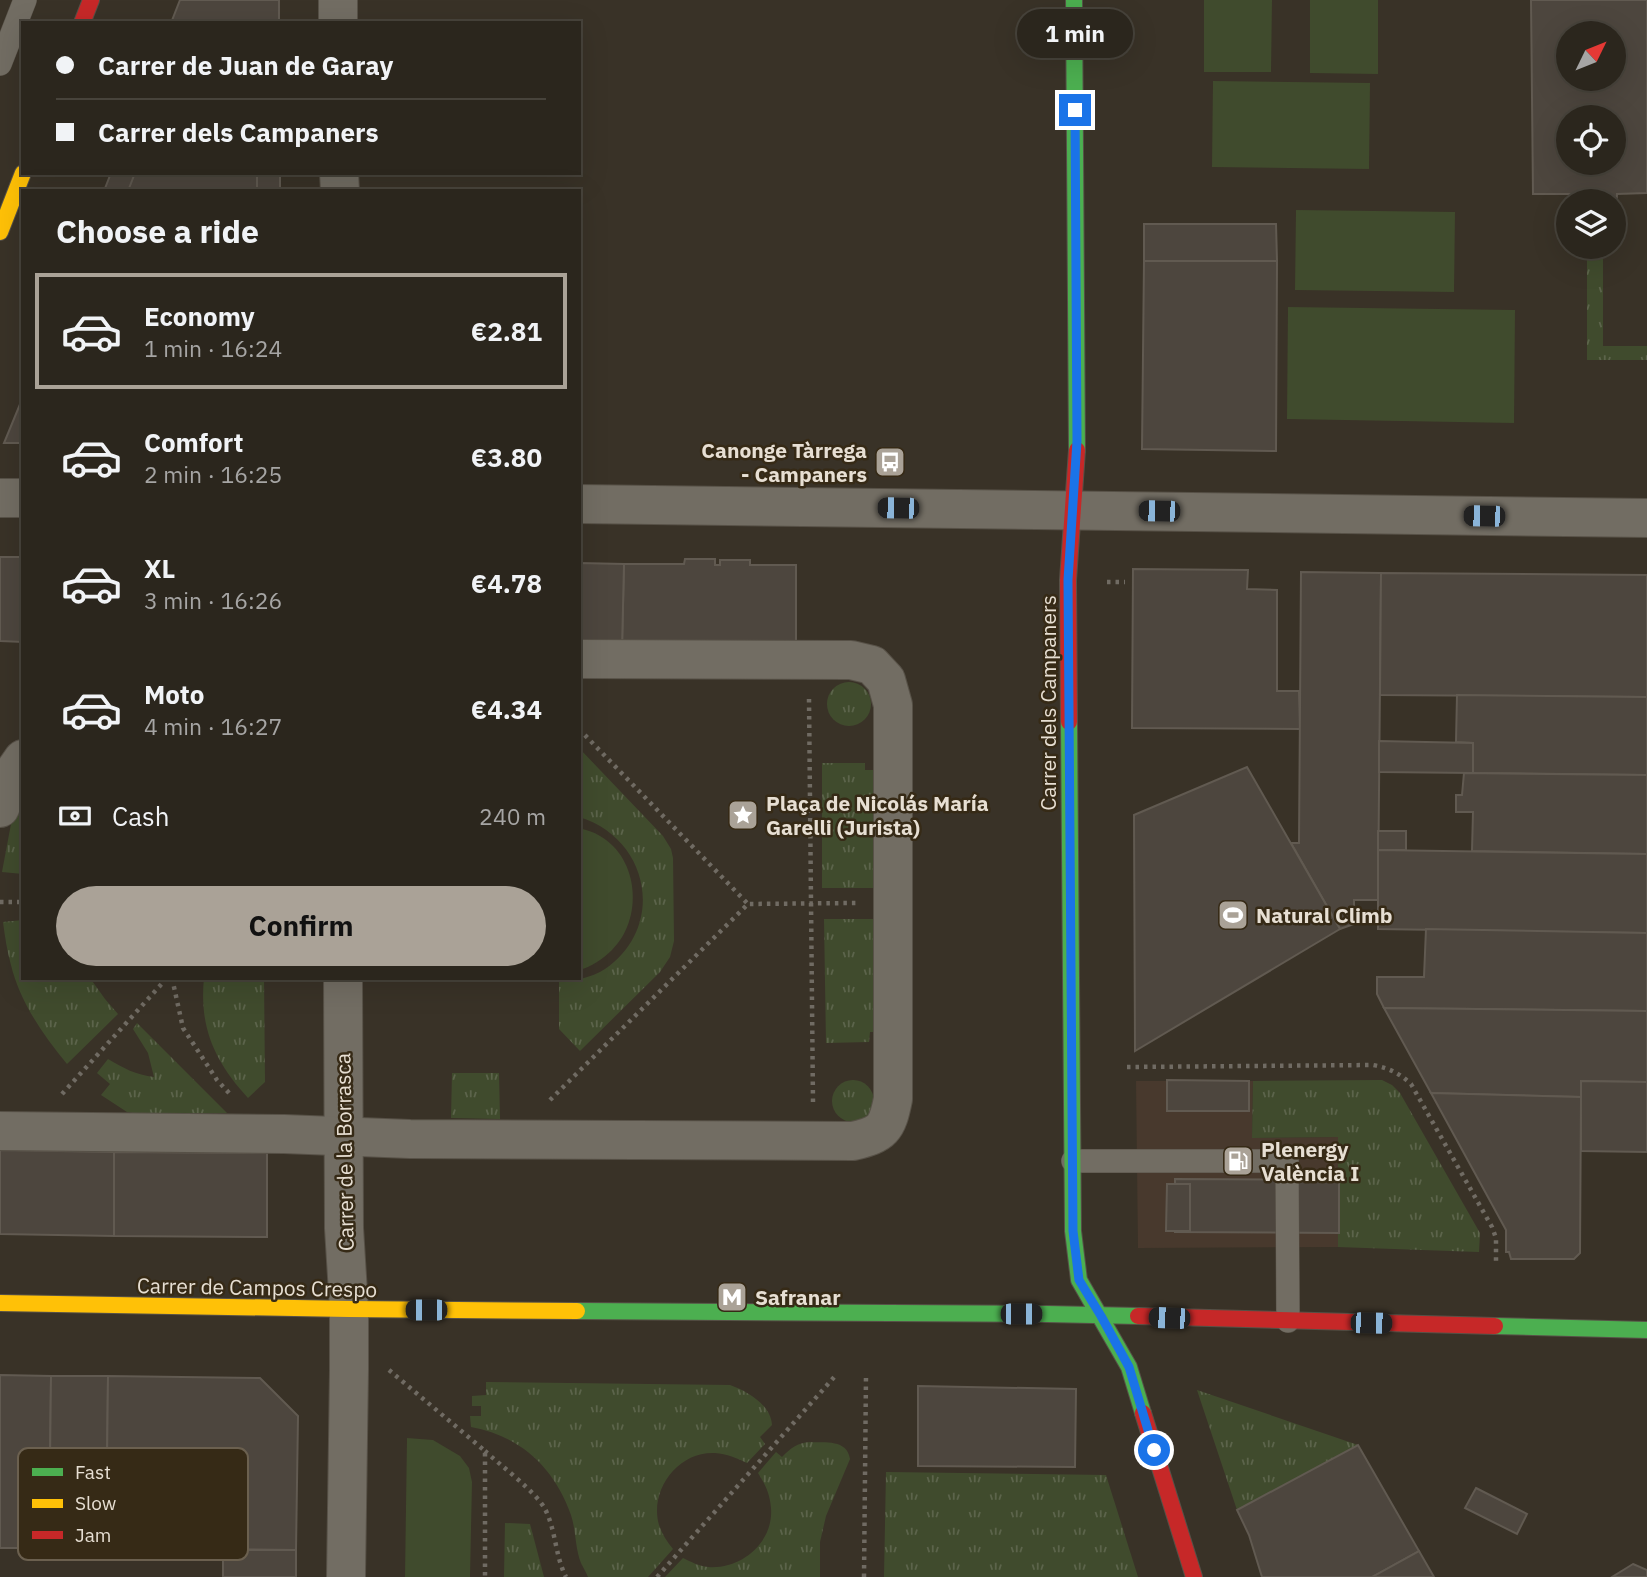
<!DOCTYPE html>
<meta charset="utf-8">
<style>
:root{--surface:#2b261d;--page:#37322a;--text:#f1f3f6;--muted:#a6a5a4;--line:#47433b;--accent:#aaa297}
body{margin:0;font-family:"IBM Plex Sans",sans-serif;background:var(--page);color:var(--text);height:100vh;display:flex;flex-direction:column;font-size:26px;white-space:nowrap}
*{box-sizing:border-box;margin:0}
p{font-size:23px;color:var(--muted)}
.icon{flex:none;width:38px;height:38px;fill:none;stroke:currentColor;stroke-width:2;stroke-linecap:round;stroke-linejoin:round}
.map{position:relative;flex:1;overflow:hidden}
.details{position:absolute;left:21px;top:189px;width:560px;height:791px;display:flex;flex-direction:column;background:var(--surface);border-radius:0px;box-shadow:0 7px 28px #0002,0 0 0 2px var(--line)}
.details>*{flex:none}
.banner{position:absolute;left:21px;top:21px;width:560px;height:154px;border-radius:0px;box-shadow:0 7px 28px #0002,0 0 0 2px var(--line);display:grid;align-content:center;height:154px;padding:0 35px;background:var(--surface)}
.needle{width:46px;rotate:47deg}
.buttons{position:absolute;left:1556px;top:21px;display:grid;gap:14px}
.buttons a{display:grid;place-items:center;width:70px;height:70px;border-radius:50%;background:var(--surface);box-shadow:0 7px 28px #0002,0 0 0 2px var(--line);font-size:35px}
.end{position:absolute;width:32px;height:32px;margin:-16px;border:9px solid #1a73e8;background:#fff;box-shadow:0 0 0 4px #fff}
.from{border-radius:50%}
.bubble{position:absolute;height:49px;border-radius:24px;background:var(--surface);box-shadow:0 7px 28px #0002,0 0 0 2px var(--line);font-size:23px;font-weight:800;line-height:49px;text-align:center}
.car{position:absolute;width:21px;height:42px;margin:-21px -10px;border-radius:9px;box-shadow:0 0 5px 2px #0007;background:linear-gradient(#222 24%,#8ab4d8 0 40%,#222 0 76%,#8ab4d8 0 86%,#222 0)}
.banner b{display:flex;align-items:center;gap:24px;height:66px;font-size:26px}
.banner b+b{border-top:2px solid var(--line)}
.banner i{width:18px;height:18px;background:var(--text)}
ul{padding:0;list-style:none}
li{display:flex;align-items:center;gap:21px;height:116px;margin:0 14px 10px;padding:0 21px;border:4px solid transparent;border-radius:0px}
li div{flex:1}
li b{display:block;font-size:26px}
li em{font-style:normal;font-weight:800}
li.current{border-color:var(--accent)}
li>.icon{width:63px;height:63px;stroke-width:1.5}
h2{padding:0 35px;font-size:32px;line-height:84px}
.pay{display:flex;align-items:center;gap:18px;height:77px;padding:0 35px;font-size:26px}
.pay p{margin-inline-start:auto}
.action{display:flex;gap:14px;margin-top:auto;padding:14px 35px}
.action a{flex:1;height:80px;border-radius:42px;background:var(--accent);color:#111;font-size:28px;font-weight:800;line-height:80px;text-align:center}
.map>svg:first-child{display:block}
.commercial{fill:#48392d}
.grass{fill:url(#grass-tufts)}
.park{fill:#404b2d}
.building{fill:#4d463e;stroke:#615a51;stroke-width:2;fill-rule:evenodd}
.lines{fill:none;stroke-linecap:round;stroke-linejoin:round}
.lane-casing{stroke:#575147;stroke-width:24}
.street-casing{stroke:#575147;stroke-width:40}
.fast-casing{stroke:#575147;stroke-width:18}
.slow-casing{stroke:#575147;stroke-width:18}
.jam-casing{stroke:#575147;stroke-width:18}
.path{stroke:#706b63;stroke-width:4.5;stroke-dasharray:3.5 5;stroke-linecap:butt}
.lane{stroke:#726d63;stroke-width:23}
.street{stroke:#726d63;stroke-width:38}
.fast{stroke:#4caf50;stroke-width:16}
.slow{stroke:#ffc107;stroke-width:16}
.jam{stroke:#c62828;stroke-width:16}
.route{stroke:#1a73e8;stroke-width:9}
.labels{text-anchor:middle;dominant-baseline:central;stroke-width:5;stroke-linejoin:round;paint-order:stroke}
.poi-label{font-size:21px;font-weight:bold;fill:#e7dfd3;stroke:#362a16;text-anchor:start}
.street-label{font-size:21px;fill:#e7dfd3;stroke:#362a16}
.key{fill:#362a16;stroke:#6b604f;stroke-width:2}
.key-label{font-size:19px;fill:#e7dfd3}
</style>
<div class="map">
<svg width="1647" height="1577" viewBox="0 0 1647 1577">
<defs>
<pattern id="grass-tufts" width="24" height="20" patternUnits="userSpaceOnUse" patternTransform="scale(1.75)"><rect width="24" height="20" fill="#404b2d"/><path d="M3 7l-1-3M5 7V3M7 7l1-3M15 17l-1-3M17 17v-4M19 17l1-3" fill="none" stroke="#5c644b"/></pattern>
</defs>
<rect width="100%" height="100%" fill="#393227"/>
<path class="commercial" d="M 1136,1081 L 1253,1081 L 1252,1138 L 1339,1137 L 1338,1247 L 1138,1248 Z"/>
<g class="grass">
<path d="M 1587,247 L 1603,247 L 1603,346 L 1647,346 L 1647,360 L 1587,360 Z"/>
<circle cx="849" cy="704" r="22"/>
<path d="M 579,748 L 663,836 L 671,849 L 673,858 L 674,941 L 670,957 L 660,972 L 580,1051 L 559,1029 L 559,982 C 575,980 592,978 605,969 C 667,926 649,838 579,817 Z"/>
<path d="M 822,763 L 865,763 L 865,770 L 879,770 L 879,888 L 822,888 Z"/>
<path d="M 23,790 L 23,874 L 2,872 L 11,824 Z"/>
<path d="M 824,919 L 878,919 L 880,1032 L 870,1032 L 869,1042 L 826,1043 Z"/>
<path d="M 23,920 L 23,978 L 90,978 L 105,999 L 118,1014 L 67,1064 C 43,1035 20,1002 11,965 C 7,951 5,937 3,922 Z"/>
<path d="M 204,978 L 264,978 L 265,1082 L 248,1098 C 215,1062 199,1028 204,978 Z"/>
<path d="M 137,1023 L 227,1113 L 138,1114 L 127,1112 L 101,1095 L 110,1084 L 97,1073 L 108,1059 C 123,1068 136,1075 154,1077 L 148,1053 L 133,1029 Z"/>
<path d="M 452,1073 L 499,1073 L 500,1119 L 451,1118 Z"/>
<circle cx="853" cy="1101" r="21"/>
<path d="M 1382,1080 L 1392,1085 L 1400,1093 L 1480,1233 L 1479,1252 L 1338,1247 L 1338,1137 L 1252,1138 L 1253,1081 Z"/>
<path d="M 486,1382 L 730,1385 C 747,1391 771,1405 772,1425 L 760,1437 L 765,1444 L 747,1463 C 737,1458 727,1454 715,1453 C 678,1451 649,1490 659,1525 C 662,1534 667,1542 673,1549 L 648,1577 L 588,1577 C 586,1572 583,1567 581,1563 C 575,1548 576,1530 571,1515 C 554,1467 520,1436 471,1427 L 470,1416 L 481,1416 L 481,1406 L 472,1406 L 472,1396 L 486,1395 Z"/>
<path d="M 1197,1390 L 1358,1445 L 1237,1510 Z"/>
<path d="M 810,1442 C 825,1443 847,1439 850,1459 L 826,1516 L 820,1542 L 820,1577 L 665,1577 L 683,1558 C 691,1562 699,1566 708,1567 C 741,1570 774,1542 771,1508 C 770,1494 765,1484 758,1473 L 776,1452 L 782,1457 C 791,1448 797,1443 810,1442 Z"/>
<path d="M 886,1472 L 1106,1475 L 1138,1577 L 884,1577 Z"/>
<path d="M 505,1523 L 530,1524 L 544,1577 L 504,1577 Z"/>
</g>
<g class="park">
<path d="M 1204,0 L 1272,0 L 1271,72 L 1204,72 Z"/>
<path d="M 1310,0 L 1378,0 L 1378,74 L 1310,73 Z"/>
<path d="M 1213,81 L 1370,83 L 1369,169 L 1212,167 Z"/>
<path d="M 1296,210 L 1455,212 L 1454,292 L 1295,290 Z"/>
<path d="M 1288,307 L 1515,310 L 1514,423 L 1287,419 Z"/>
<path d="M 579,828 C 586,830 594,832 600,836 C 640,859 643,920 612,950 C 603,959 591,967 579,970 Z"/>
<path d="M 407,1438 L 433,1440 L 460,1456 L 469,1468 L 472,1482 L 470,1577 L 405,1577 Z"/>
</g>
<g class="building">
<path d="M 180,0 L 279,0 L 279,23 L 171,23 Z"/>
<path d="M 1531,0 L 1647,0 L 1647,193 L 1617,194 L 1616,214 L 1614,214 L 1614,201 L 1573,201 L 1573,194 L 1533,194 ZM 1568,33 L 1614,33 L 1614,79 L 1568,79 ZM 1568,117 L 1614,117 L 1614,163 L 1568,163 Z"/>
<path d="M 111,173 L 280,173 L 280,191 L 104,191 Z"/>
<path d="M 135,173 L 257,173 L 257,191 L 128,191 Z"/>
<path d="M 1144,224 L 1276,224 L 1277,261 L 1144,261 Z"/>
<path d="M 1144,261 L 1277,261 L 1276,451 L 1142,449 Z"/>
<path d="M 23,397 L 23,443 L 4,443 Z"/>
<path d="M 0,557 L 23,557 L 23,642 L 0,641 Z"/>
<path d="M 685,559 L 715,559 L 715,565 L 720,565 L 720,560 L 750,560 L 750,565 L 796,565 L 796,650 L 622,648 L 624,564 L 684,564 Z"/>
<path d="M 579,563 L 624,564 L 622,648 L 579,648 Z"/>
<path d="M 1133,569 L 1248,570 L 1247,589 L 1277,590 L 1277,691 L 1299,691 L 1300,729 L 1132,728 Z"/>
<path d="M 1301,572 L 1381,573 L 1378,900 L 1354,900 L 1354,924 L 1340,929 L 1291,843 L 1299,843 Z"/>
<path d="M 1381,573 L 1647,575 L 1647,697 L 1380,695 Z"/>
<path d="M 1457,695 L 1647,697 L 1647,775 L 1473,773 L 1473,743 L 1456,742 Z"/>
<path d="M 1379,741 L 1473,743 L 1473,773 L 1379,772 Z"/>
<path d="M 1247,767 L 1340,929 L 1135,1051 L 1134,815 Z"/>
<path d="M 1464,773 L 1647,775 L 1647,854 L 1472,851 L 1473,812 L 1456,812 L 1456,795 L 1462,795 Z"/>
<rect x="1378" y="831" width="28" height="19"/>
<path d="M 1378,850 L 1647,854 L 1647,933 L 1378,929 Z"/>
<path d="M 1426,929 L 1647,933 L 1647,1011 L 1384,1008 L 1377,994 L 1377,977 L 1424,977 Z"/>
<path d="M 1384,1008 L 1647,1011 L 1647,1082 L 1581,1081 L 1581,1097 L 1431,1093 Z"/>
<path d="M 1167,1080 L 1249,1081 L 1249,1111 L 1167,1111 Z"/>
<path d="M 1581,1081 L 1647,1082 L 1647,1152 L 1581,1151 Z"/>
<path d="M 1431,1093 L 1581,1097 L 1580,1253 L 1574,1259 L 1511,1259 L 1509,1252 L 1506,1252 L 1506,1230 Z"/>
<path d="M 0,1150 L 114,1152 L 114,1236 L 0,1234 Z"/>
<path d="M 114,1152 L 267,1153 L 267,1237 L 114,1236 Z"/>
<path d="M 1175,1179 L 1339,1180 L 1339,1233 L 1175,1232 Z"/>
<path d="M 1167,1184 L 1190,1184 L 1190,1231 L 1166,1231 Z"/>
<path d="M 0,1375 L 51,1376 L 49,1548 L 0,1548 Z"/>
<path d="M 51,1376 L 108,1376 L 106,1548 L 49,1548 Z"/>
<path d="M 108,1376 L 260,1378 L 298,1416 L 296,1550 L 106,1548 Z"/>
<path d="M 918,1386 L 1076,1389 L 1075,1467 L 918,1466 Z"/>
<path d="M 1358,1445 L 1419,1551 L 1372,1577 L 1262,1577 L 1249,1535 L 1237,1510 Z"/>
<path d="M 1476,1488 L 1527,1514 L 1517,1534 L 1465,1508 Z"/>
<rect x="223" y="1550" width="73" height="27"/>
<path d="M 1419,1551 L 1434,1577 L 1372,1577 Z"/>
<path d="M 1633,1564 L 1647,1570 L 1647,1577 L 1612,1577 Z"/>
</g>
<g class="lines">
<g class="lane-casing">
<g id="lane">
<path d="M 0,64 L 25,0"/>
<path d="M 1073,1161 L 1287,1161 L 1288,1321"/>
</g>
</g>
<g class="street-casing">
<g id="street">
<path d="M 338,0 L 338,23"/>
<path d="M 339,173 L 340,191"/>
<path d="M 0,498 L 23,498"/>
<path d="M 579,504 L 1647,518"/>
<path d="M 0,808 L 16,769 L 23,759"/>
<path d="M 343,978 L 344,1228 L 349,1309 L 349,1370 L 346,1577"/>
<path d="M 0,1131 L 284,1134 L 410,1139 L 853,1141 C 883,1134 887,1129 893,1099 L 893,705 L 886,680 L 872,665 L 851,660 L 579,659"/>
</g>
</g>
<g class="fast-casing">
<g id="fast">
<path d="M 1074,0 L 1077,450"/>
<path d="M 1069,722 L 1073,1231 L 1079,1280 L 1129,1367 L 1143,1413"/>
<path d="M 577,1311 L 1047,1314 L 1138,1316"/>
<path d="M 1495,1326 L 1647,1330"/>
</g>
</g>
<g class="slow-casing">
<g id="slow">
<path d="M 0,232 L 23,173"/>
<path d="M 0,1303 L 349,1309 L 577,1311"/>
</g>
</g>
<g class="jam-casing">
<g id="jam">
<path d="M 82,23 L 91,0"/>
<path d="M 1069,722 L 1068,580 L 1077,450"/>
<path d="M 1138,1316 L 1495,1326"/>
<path d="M 1143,1413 L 1194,1577"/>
</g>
</g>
<g class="path">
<path d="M 1107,582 L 1125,582"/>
<path d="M 809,699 L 813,1103"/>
<path d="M 579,729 L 748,904"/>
<path d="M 0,902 L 23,902"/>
<path d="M 172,978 L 183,1028 L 217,1080 L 230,1094"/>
<path d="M 1127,1067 L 1373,1065 C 1389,1068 1399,1073 1411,1084 L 1492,1227 L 1496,1238 L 1496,1262"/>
<path d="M 62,1094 L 167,978"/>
<path d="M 550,1100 L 748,904 L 857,903"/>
<path d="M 389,1370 L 485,1451 L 485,1577"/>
<path d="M 485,1451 C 500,1465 536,1492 545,1509 C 556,1530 555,1556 566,1577"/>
<path d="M 657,1577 L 836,1375"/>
<path d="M 864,1577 L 866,1375"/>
</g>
<use href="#lane" class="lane"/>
<use href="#street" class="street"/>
<use href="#fast" class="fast"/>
<use href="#slow" class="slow"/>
<use href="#jam" class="jam"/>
</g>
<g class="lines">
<path class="route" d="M 1075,110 L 1077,441 L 1068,580 L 1073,1231 L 1079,1280 L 1101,1316 L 1129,1367 L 1154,1450"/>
</g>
<defs>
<g id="bus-square" transform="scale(1.575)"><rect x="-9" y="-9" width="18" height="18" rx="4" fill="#aaa297" stroke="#362a16"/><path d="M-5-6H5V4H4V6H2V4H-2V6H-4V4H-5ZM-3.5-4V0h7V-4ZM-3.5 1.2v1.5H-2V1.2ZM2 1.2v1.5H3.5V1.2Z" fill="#fff"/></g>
<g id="sight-square" transform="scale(1.575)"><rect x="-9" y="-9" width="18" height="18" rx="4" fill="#aaa297" stroke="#362a16"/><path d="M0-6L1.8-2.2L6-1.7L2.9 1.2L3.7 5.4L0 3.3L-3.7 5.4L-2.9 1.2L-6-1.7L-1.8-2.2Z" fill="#fff"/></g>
<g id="stadium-square" transform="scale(1.575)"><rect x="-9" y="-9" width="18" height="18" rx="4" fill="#aaa297" stroke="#362a16"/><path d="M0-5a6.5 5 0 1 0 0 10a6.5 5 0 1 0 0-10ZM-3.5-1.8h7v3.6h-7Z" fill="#fff"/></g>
<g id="fuel-square" transform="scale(1.575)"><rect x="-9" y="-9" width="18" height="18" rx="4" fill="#aaa297" stroke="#362a16"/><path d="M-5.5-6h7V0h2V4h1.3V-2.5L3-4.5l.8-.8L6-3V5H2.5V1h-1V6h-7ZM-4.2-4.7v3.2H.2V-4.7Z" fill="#fff"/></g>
<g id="metro-square" transform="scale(1.575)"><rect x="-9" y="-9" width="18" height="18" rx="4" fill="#aaa297" stroke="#362a16"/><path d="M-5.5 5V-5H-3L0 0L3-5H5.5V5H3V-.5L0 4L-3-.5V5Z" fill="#fff"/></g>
</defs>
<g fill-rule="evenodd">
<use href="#bus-square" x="890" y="462"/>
<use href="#sight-square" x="743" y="815"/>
<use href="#stadium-square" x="1233" y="915"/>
<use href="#fuel-square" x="1238" y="1161"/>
<use href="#metro-square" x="732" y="1297"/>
</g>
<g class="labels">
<g class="poi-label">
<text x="867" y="450" text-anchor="end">Canonge Tàrrega<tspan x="867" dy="24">- Campaners</tspan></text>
<text x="766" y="803">Plaça de Nicolás María<tspan x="766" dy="24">Garelli (Jurista)</tspan></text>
<text x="1256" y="915">Natural Climb</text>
<text x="1261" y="1149">Plenergy<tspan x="1261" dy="24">València I</tspan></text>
<text x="755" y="1297">Safranar</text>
</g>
<g class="street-label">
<text transform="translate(1048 703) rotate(-90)">Carrer dels Campaners</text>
<text transform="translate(344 1152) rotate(-91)">Carrer de la Borrasca</text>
<text transform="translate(257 1287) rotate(1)">Carrer de Campos Crespo</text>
</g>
</g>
<rect x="18" y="1448" width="230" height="112" rx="10" class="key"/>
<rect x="32" y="1468" width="31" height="8" fill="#4caf50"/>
<rect x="32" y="1499" width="31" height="9" fill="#ffc107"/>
<rect x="32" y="1531" width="31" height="8" fill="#c62828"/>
<g class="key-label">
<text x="75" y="1479">Fast</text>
<text x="75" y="1510">Slow</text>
<text x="75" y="1542">Jam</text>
</g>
</svg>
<div class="buttons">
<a><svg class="needle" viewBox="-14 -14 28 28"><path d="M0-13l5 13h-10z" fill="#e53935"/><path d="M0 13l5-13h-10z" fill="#a6a5a4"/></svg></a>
<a><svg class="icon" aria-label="locate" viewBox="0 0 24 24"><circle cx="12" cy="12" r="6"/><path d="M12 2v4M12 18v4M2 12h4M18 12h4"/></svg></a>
<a><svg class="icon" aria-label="layers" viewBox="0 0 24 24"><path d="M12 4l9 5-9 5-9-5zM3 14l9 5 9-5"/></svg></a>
</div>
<i class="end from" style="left:1154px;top:1450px"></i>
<i class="end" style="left:1075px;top:110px"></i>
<div class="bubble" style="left:1017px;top:9px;width:116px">1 min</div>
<i class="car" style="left:898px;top:508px;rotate:271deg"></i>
<i class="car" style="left:1159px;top:511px;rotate:271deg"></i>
<i class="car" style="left:1484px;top:516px;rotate:271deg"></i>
<i class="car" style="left:426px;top:1310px;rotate:270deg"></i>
<i class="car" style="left:1021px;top:1314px;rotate:90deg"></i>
<i class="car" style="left:1169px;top:1318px;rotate:272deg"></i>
<i class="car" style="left:1371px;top:1323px;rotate:91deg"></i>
<div class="banner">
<b><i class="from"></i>Carrer de Juan de Garay</b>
<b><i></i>Carrer dels Campaners</b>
</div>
<section class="details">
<h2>Choose a ride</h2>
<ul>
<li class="current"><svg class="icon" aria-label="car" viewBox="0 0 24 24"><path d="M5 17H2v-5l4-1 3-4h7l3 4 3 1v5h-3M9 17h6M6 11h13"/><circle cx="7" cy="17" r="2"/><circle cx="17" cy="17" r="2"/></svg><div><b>Economy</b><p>1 min · 16:24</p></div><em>€2.81</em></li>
<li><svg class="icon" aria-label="car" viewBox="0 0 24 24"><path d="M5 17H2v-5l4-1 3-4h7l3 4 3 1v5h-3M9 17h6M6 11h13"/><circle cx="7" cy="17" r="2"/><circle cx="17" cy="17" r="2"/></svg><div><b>Comfort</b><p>2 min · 16:25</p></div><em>€3.80</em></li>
<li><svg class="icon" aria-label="car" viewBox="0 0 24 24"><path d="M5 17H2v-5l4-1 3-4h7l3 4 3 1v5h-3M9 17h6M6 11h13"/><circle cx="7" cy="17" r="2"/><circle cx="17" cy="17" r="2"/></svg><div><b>XL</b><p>3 min · 16:26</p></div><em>€4.78</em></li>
<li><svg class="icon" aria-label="car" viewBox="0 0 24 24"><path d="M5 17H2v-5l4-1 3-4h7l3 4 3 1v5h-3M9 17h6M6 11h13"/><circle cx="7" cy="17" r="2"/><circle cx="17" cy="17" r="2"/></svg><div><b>Moto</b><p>4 min · 16:27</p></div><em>€4.34</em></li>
</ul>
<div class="pay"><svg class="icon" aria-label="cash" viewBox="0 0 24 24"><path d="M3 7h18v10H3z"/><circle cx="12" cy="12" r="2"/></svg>Cash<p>240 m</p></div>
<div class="action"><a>Confirm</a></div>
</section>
</div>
